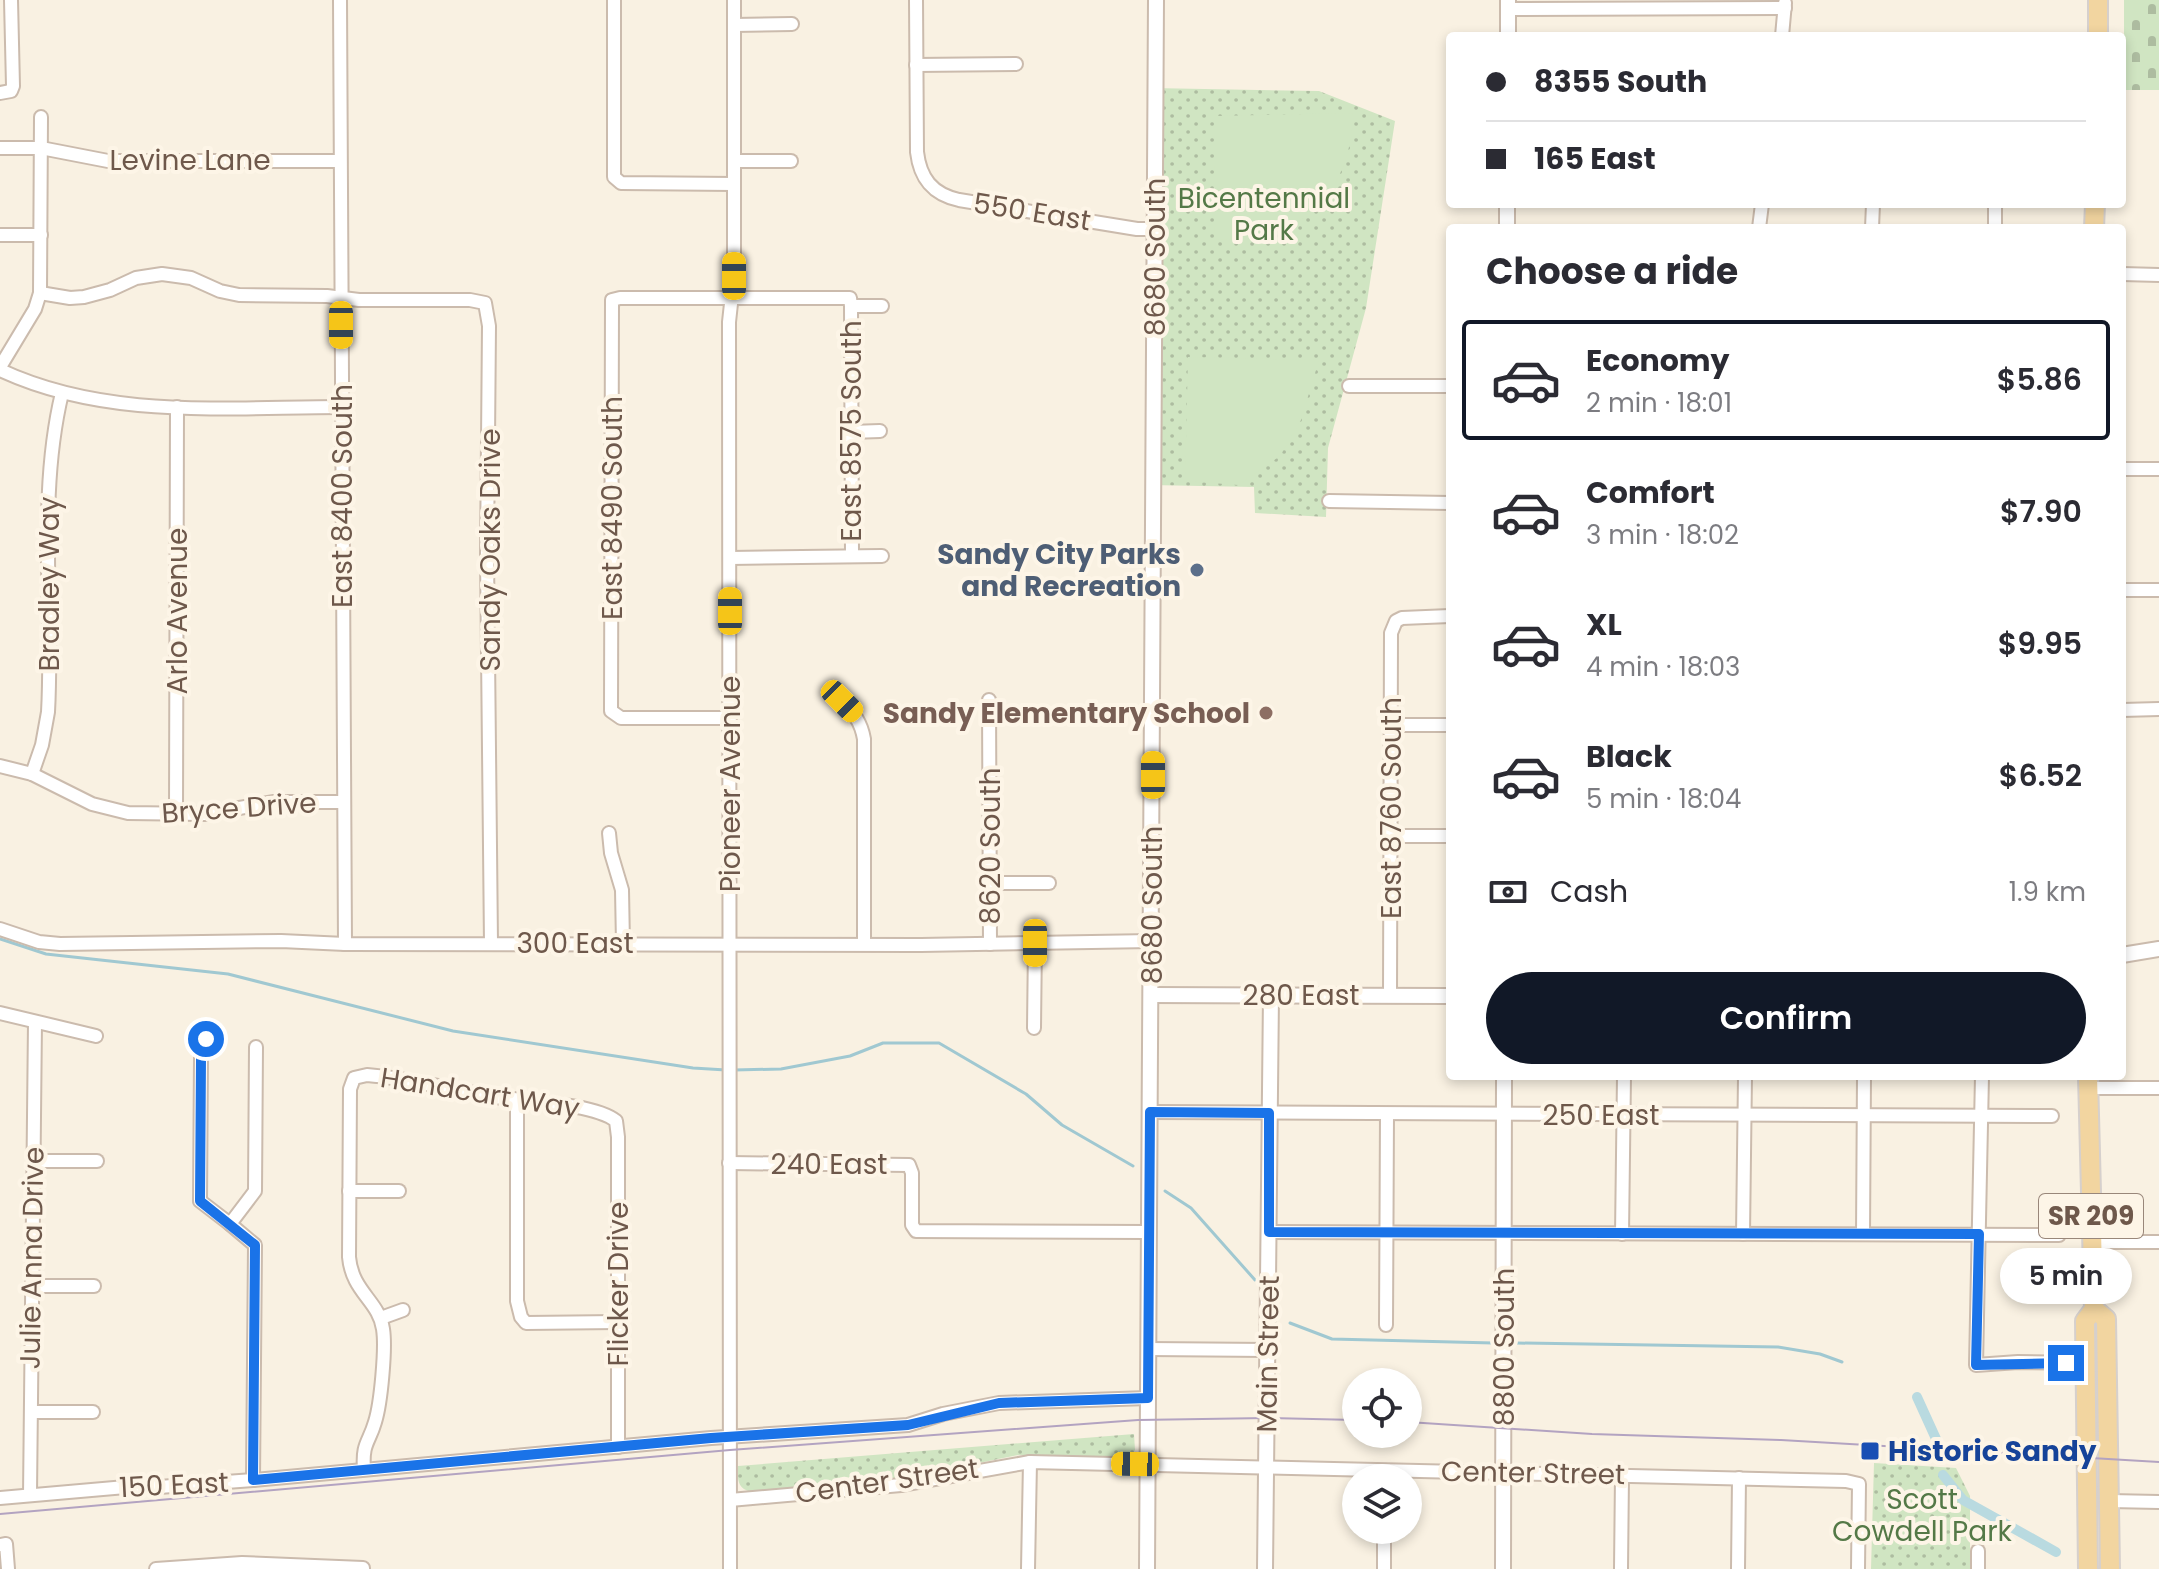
<!DOCTYPE html>
<meta charset="utf-8">
<style>
:root{--surface:#fff;--page:#f2f2f3;--text:#2b2b33;--muted:#7c7c81;--line:#e1e1e2;--accent:#111827}
body{margin:0;font-family:Poppins,sans-serif;background:var(--page);color:var(--text);height:100vh;display:flex;flex-direction:column;font-size:30px;white-space:nowrap}
*{box-sizing:border-box;margin:0}
p{font-size:26px;color:var(--muted)}
.icon{flex:none;width:44px;height:44px;fill:none;stroke:currentColor;stroke-width:2;stroke-linecap:round;stroke-linejoin:round}
.map{position:relative;flex:1;overflow:hidden}
.details{position:absolute;left:1446px;top:224px;width:680px;height:856px;display:flex;flex-direction:column;background:var(--surface);border-radius:8px;box-shadow:0 4px 12px #0003}
.details>*{flex:none}
.guide{position:absolute;left:1446px;top:32px;width:680px;height:176px;border-radius:8px;box-shadow:0 4px 12px #0003;display:grid;align-content:center;height:176px;padding:0 40px;background:var(--surface)}
.buttons{position:absolute;left:1342px;top:1368px;display:grid;gap:16px}
.buttons a{display:grid;place-items:center;width:80px;height:80px;border-radius:50%;background:var(--surface);box-shadow:0 4px 12px #0003;font-size:40px}
.end{position:absolute;width:36px;height:36px;margin:-18px;border:10px solid #1a73e8;background:#fff;box-shadow:0 0 0 4px #fff}
.from{border-radius:50%}
.bubble{position:absolute;height:56px;border-radius:28px;background:var(--surface);box-shadow:0 4px 12px #0003;font-size:26px;font-weight:600;line-height:56px;text-align:center}
.car{position:absolute;width:24px;height:48px;margin:-24px -12px;border-radius:10px;box-shadow:0 0 6px 2px #0007;background:linear-gradient(#f5c518 24%,#345 0 40%,#f5c518 0 76%,#345 0 86%,#f5c518 0)}
.guide b{display:flex;align-items:center;gap:28px;height:76px;font-size:30px}
.guide b+b{border-top:2px solid var(--line)}
.guide i{width:20px;height:20px;background:var(--text)}
ul{padding:0;list-style:none}
li{display:flex;align-items:center;gap:24px;height:120px;margin:0 16px 12px;padding:0 24px;border:4px solid transparent;border-radius:8px}
li div{flex:1}
li b{display:block;font-size:30px}
li em{font-style:normal;font-weight:600}
li.current{border-color:var(--accent)}
li>.icon{width:72px;height:72px;stroke-width:1.5}
h2{padding:0 40px;font-size:36px;line-height:96px}
.pay{display:flex;align-items:center;gap:20px;height:88px;padding:0 40px;font-size:30px}
.pay p{margin-inline-start:auto}
.button{display:flex;gap:16px;margin-top:auto;padding:16px 40px}
.button a{flex:1;height:92px;border-radius:48px;background:var(--accent);color:#fff;font-size:32px;font-weight:600;line-height:92px;text-align:center}
.map>svg:first-child{display:block}
.cemetery{fill:url(#cemetery-stones)}
.park{fill:url(#park-dots)}
.pitch{fill:#d0e5c2}
.lines{fill:none;stroke-linecap:round;stroke-linejoin:round}
.stream{stroke:#a0c8d1;stroke-width:3}
.canal{stroke:#b9dae0;stroke-width:10}
.minor-casing{stroke:#cbbbad;stroke-width:16}
.tertiary-casing{stroke:#cbbbad;stroke-width:18}
.primary-casing{stroke:#d6d0cd;stroke-width:22}
.minor{stroke:#fff;stroke-width:12}
.tertiary{stroke:#fff;stroke-width:14}
.primary{stroke:#f2d5a0;stroke-width:18}
.tram{stroke:#b3a3c1;stroke-width:2}
.route{stroke:#1a73e8;stroke-width:10}
.service-dot{fill:#5c6f8a;stroke:#fdf5e7;stroke-width:3}
.education-dot{fill:#8d6e63;stroke:#fdf5e7;stroke-width:3}
.transit-dot{fill:#1a4fb4;stroke:#fdf5e7;stroke-width:3}
.labels{text-anchor:middle;dominant-baseline:central;stroke-width:8;stroke-linejoin:round;paint-order:stroke}
.shield{fill:#fdf5e7;stroke:#99877a;stroke-width:2}
.shield-label{font-size:26px;font-weight:bold;fill:#6e584b}
.street-label{font-size:28px;fill:#6e584b;stroke:#fdf5e7}
.park-label{font-size:28px;fill:#547947;stroke:#fdf5e7}
.service-label{font-size:28px;font-weight:bold;fill:#4e5e75;stroke:#fdf5e7;text-anchor:end}
.education-label{font-size:28px;font-weight:bold;fill:#785e54;stroke:#fdf5e7;text-anchor:end}
.transit-label{font-size:28px;font-weight:bold;fill:#164399;stroke:#fdf5e7;text-anchor:start}
</style>
<div class="map">
<svg width="2159" height="1569" viewBox="0 0 2159 1569">
<defs>
<pattern id="cemetery-stones" width="16" height="16" patternUnits="userSpaceOnUse" patternTransform="scale(2)"><rect width="16" height="16" fill="#d0e5c2"/><path d="M2 7V4a2 2 0 0 1 4 0v3zM10 15v-3a2 2 0 0 1 4 0v3z" fill="#adbca0"/></pattern>
<pattern id="park-dots" width="8" height="8" patternUnits="userSpaceOnUse" patternTransform="scale(2)"><rect width="8" height="8" fill="#d0e5c2"/><path d="M2 2h.1M6 6h.1" fill="none" stroke="#adbca0" stroke-width="1.8" stroke-linecap="round"/></pattern>
</defs>
<rect width="100%" height="100%" fill="#f9f1e2"/>
<rect class="cemetery" x="2124" y="0" width="35" height="90"/>
<g class="park">
<path d="M 1151,88 L 1319,91 L 1395,121 L 1366,308 L 1328,448 L 1326,517 L 1255,513 L 1254,487 L 1149,485 Z"/>
<path d="M 1134,1434 L 1135,1450 L 1130,1457 L 1018,1455 L 905,1478 L 751,1492 C 736,1488 738,1478 738,1466 Z"/>
<path d="M 1874,1463 L 1956,1468 L 1970,1496 L 1970,1569 L 1871,1569 Z"/>
</g>
<g class="pitch">
<path d="M 1353,113 C 1352,194 1297,247 1215,239 L 1214,116 Z"/>
<path d="M 1188,357 L 1319,360 L 1301,420 L 1280,456 L 1238,485 L 1185,481 Z"/>
</g>
<g class="lines">
<g class="stream">
<path d="M 0,939 L 46,954 L 228,974 L 453,1031 L 693,1068 L 726,1070"/>
<path d="M 734,1070 L 781,1069 L 850,1056 L 883,1043 L 939,1043 L 1026,1094 L 1062,1125 L 1133,1166"/>
<path d="M 1165,1191 L 1191,1208 L 1255,1280"/>
<path d="M 1290,1323 L 1332,1339 L 1493,1343"/>
<path d="M 1517,1343 L 1778,1347 L 1820,1354 L 1842,1362"/>
</g>
<g class="canal">
<path d="M 1917,1397 L 1937,1441"/>
<path d="M 1943,1475 L 1963,1500 L 2056,1552"/>
</g>
<g class="minor-casing">
<g id="minor">
<path d="M 340,0 L 345,944"/>
<path d="M 614,0 L 614,177 L 621,183 L 734,184"/>
<path d="M 916,0 L 917,152 C 920,178 932,194 959,200 L 1137,229 L 1155,229"/>
<path d="M 1508,9 L 1785,8"/>
<path d="M 734,25 L 792,24"/>
<path d="M 1782,36 L 1785,3"/>
<path d="M 916,65 L 1016,64"/>
<path d="M 0,93 L 11,91 L 13,86 L 11,0"/>
<path d="M 0,148 L 41,148 L 108,161 L 340,161"/>
<path d="M 734,161 L 791,161"/>
<path d="M 1995,204 L 1995,228"/>
<path d="M 1759,228 L 1762,204"/>
<path d="M 1872,228 L 1873,204"/>
<path d="M 0,235 L 41,235"/>
<path d="M 2122,274 L 2159,275"/>
<path d="M 40,293 L 70,298 L 84,297 L 110,290 L 136,278 L 162,274 L 191,278 L 220,291 L 239,295 L 327,296 L 359,300 L 470,300 L 485,303 L 489,326 L 487,556 L 491,943"/>
<path d="M 851,306 L 852,556"/>
<path d="M 0,367 L 35,309 L 40,293 L 41,117"/>
<path d="M 0,370 C 107,420 227,407 342,407"/>
<path d="M 1349,386 L 1450,386"/>
<path d="M 851,432 L 880,431"/>
<path d="M 2122,469 L 2159,469"/>
<path d="M 1329,501 L 1450,503"/>
<path d="M 730,558 L 882,556"/>
<path d="M 2122,590 L 2159,590"/>
<path d="M 989,700 L 990,944"/>
<path d="M 842,701 C 854,713 861,722 864,739 L 864,944"/>
<path d="M 2122,710 L 2159,709"/>
<path d="M 730,718 L 621,718 L 611,711 L 612,300 L 620,298 L 850,298 L 851,306 L 882,306"/>
<path d="M 1391,725 L 1450,725"/>
<path d="M 0,766 L 32,774 L 92,804 L 128,813 L 204,814 L 274,802 L 343,802"/>
<path d="M 32,774 L 42,745 L 48,712 C 54,606 37,497 62,393"/>
<path d="M 176,814 L 177,407"/>
<path d="M 609,833 L 611,853 L 622,890 L 623,944"/>
<path d="M 1391,836 L 1450,836"/>
<path d="M 990,883 L 1049,883"/>
<path d="M 0,929 L 39,942 L 60,944 L 281,941 L 345,944 L 921,945 L 1152,941"/>
<path d="M 1390,995 L 1391,633 L 1396,621 L 1402,618 L 1450,616"/>
<path d="M 0,1013 L 96,1036"/>
<path d="M 1034,1028 L 1035,943"/>
<path d="M 206,1039 L 201,1058 L 200,1201 L 230,1224"/>
<path d="M 1982,1076 L 1976,1365 L 2018,1362 L 2087,1363"/>
<path d="M 2088,1088 L 2159,1088"/>
<path d="M 517,1100 L 517,1301 L 521,1317 L 526,1323 L 618,1322"/>
<path d="M 1150,1112 L 2052,1116"/>
<path d="M 33,1161 L 97,1161"/>
<path d="M 729,1163 L 909,1165 L 912,1173 L 912,1225 L 916,1231 L 1148,1232"/>
<path d="M 349,1191 L 399,1191"/>
<path d="M 1269,1232 L 2059,1235"/>
<path d="M 1622,1234 L 1624,1076"/>
<path d="M 1743,1234 L 1745,1076"/>
<path d="M 1863,1234 L 1864,1076"/>
<path d="M 2092,1242 L 2159,1242"/>
<path d="M 32,1286 L 94,1286"/>
<path d="M 381,1318 L 403,1310"/>
<path d="M 1386,1325 L 1387,1114"/>
<path d="M 1148,1349 L 1268,1350"/>
<path d="M 31,1412 L 93,1412"/>
<path d="M 364,1469 C 362,1443 369,1443 375,1422 C 381,1403 386,1348 383,1329 C 379,1301 352,1292 349,1257 L 350,1089 L 354,1078 L 367,1075 C 407,1078 449,1089 489,1096 C 519,1101 594,1103 616,1121 L 618,1137 L 618,1447"/>
<path d="M 253,1480 L 255,1245 L 230,1224 L 255,1191 L 256,1047"/>
<path d="M 30,1495 L 35,1022"/>
<path d="M 0,1498 L 137,1486 L 159,1487 L 253,1480 L 711,1438 L 908,1425 L 943,1414 L 999,1403 L 1148,1398"/>
<path d="M 730,1500 L 901,1485 L 1030,1462 L 1846,1481 L 1859,1484 L 1858,1569"/>
<path d="M 2110,1501 L 2159,1502"/>
<path d="M 0,1545 L 6,1544 L 8,1569"/>
<path d="M 1978,1551 L 1978,1569"/>
<path d="M 156,1569 L 242,1563 L 363,1568"/>
<path d="M 730,1569 L 729,322 L 734,276 L 734,0"/>
<path d="M 1028,1569 L 1030,1462"/>
<path d="M 1384,1569 L 1384,1530"/>
<path d="M 1621,1569 L 1622,1475"/>
<path d="M 1738,1569 L 1739,1478"/>
</g>
</g>
<g class="tertiary-casing">
<g id="tertiary">
<path d="M 1508,36 L 1508,0"/>
<path d="M 1507,228 L 1507,204"/>
<path d="M 2122,955 L 2159,949"/>
<path d="M 1151,995 L 1450,996"/>
<path d="M 1147,1569 L 1156,0"/>
<path d="M 1265,1569 L 1271,995"/>
<path d="M 1503,1569 L 1504,1076"/>
</g>
</g>
<g class="primary-casing">
<g id="primary">
<path d="M 2098,36 L 2098,0"/>
<path d="M 2094,228 L 2095,204"/>
<path d="M 2088,1076 L 2094,1309 L 2085,1321 L 2088,1569"/>
<path d="M 2094,1309 L 2106,1319 L 2110,1569"/>
</g>
</g>
<use href="#minor" class="minor"/>
<use href="#tertiary" class="tertiary"/>
<use href="#primary" class="primary"/>
<g class="tram">
<path d="M 1408,1422 L 1592,1434 L 1781,1440 L 2159,1462"/>
<path d="M 0,1514 L 730,1450 L 1138,1420 L 1267,1418 L 1356,1420"/>
</g>
</g>
<g class="lines">
<path class="route" d="M 206,1039 L 201,1058 L 200,1201 L 255,1245 L 253,1480 L 711,1438 L 908,1425 L 999,1403 L 1148,1398 L 1150,1112 L 1269,1113 L 1269,1232 L 1979,1234 L 1976,1365 L 2066,1363"/>
</g>
<circle class="service-dot" cx="1197" cy="570" r="8"/>
<circle class="education-dot" cx="1266" cy="713" r="8"/>
<rect class="transit-dot" x="1860" y="1441" width="20" height="20" rx="4"/>
<g class="labels">
<rect class="shield" x="2039" y="1194" width="104" height="44" rx="6"/>
<g class="shield-label">
<text x="2091" y="1216">SR 209</text>
</g>
<g class="street-label">
<text x="190" y="160">Levine Lane</text>
<text transform="translate(1032 212) rotate(9)">550 East</text>
<text transform="translate(1155 257) rotate(-90)">8680 South</text>
<text transform="translate(851 431) rotate(-90)">East 8575 South</text>
<text transform="translate(342 496) rotate(-90)">East 8400 South</text>
<text transform="translate(612 508) rotate(-90)">East 8490 South</text>
<text transform="translate(490 550) rotate(-90)">Sandy Oaks Drive</text>
<text transform="translate(49 584) rotate(-90)">Bradley Way</text>
<text transform="translate(177 611) rotate(-90)">Arlo Avenue</text>
<text transform="translate(730 784) rotate(-90)">Pioneer Avenue</text>
<text transform="translate(239 808) rotate(-4)">Bryce Drive</text>
<text transform="translate(1391 808) rotate(-90)">East 8760 South</text>
<text transform="translate(990 846) rotate(-90)">8620 South</text>
<text transform="translate(1152 905) rotate(-90)">8680 South</text>
<text x="575" y="943">300 East</text>
<text x="1301" y="995">280 East</text>
<text transform="translate(480 1093) rotate(9)">Handcart Way</text>
<text x="1601" y="1115">250 East</text>
<text x="829" y="1164">240 East</text>
<text transform="translate(32 1258) rotate(-89)">Julie Anna Drive</text>
<text transform="translate(618 1284) rotate(-90)">Flicker Drive</text>
<text transform="translate(1504 1347) rotate(-90)">8800 South</text>
<text transform="translate(1268 1354) rotate(-89)">Main Street</text>
<text transform="translate(1533 1473) rotate(1)">Center Street</text>
<text transform="translate(887 1481) rotate(-8)">Center Street</text>
<text transform="translate(174 1485) rotate(-3)">150 East</text>
</g>
<g class="park-label">
<text x="1264" y="198">Bicentennial<tspan x="1264" dy="32">Park</tspan></text>
<text x="1922" y="1499">Scott<tspan x="1922" dy="32">Cowdell Park</tspan></text>
</g>
<g class="service-label">
<text x="1181" y="554">Sandy City Parks<tspan x="1181" dy="32">and Recreation</tspan></text>
</g>
<g class="education-label">
<text x="1250" y="713">Sandy Elementary School</text>
</g>
<g class="transit-label">
<text x="1888" y="1451">Historic Sandy</text>
</g>
</g>
</svg>
<div class="buttons">
<a><svg class="icon" aria-label="locate" viewBox="0 0 24 24"><circle cx="12" cy="12" r="6"/><path d="M12 2v4M12 18v4M2 12h4M18 12h4"/></svg></a>
<a><svg class="icon" aria-label="layers" viewBox="0 0 24 24"><path d="M12 4l9 5-9 5-9-5zM3 14l9 5 9-5"/></svg></a>
</div>
<i class="end from" style="left:206px;top:1039px"></i>
<i class="end" style="left:2066px;top:1363px"></i>
<div class="bubble" style="left:2000px;top:1248px;width:132px">5 min</div>
<i class="car" style="left:734px;top:276px;rotate:0deg"></i>
<i class="car" style="left:341px;top:325px;rotate:180deg"></i>
<i class="car" style="left:730px;top:611px;rotate:0deg"></i>
<i class="car" style="left:842px;top:701px;rotate:135deg"></i>
<i class="car" style="left:1153px;top:775px;rotate:0deg"></i>
<i class="car" style="left:1035px;top:943px;rotate:180deg"></i>
<i class="car" style="left:1135px;top:1464px;rotate:271deg"></i>
<div class="guide">
<b><i class="from"></i>8355 South</b>
<b><i></i>165 East</b>
</div>
<section class="details">
<h2>Choose a ride</h2>
<ul>
<li class="current"><svg class="icon" aria-label="car" viewBox="0 0 24 24"><path d="M5 17H2v-5l4-1 3-4h7l3 4 3 1v5h-3M9 17h6M6 11h13"/><circle cx="7" cy="17" r="2"/><circle cx="17" cy="17" r="2"/></svg><div><b>Economy</b><p>2 min · 18:01</p></div><em>$5.86</em></li>
<li><svg class="icon" aria-label="car" viewBox="0 0 24 24"><path d="M5 17H2v-5l4-1 3-4h7l3 4 3 1v5h-3M9 17h6M6 11h13"/><circle cx="7" cy="17" r="2"/><circle cx="17" cy="17" r="2"/></svg><div><b>Comfort</b><p>3 min · 18:02</p></div><em>$7.90</em></li>
<li><svg class="icon" aria-label="car" viewBox="0 0 24 24"><path d="M5 17H2v-5l4-1 3-4h7l3 4 3 1v5h-3M9 17h6M6 11h13"/><circle cx="7" cy="17" r="2"/><circle cx="17" cy="17" r="2"/></svg><div><b>XL</b><p>4 min · 18:03</p></div><em>$9.95</em></li>
<li><svg class="icon" aria-label="car" viewBox="0 0 24 24"><path d="M5 17H2v-5l4-1 3-4h7l3 4 3 1v5h-3M9 17h6M6 11h13"/><circle cx="7" cy="17" r="2"/><circle cx="17" cy="17" r="2"/></svg><div><b>Black</b><p>5 min · 18:04</p></div><em>$6.52</em></li>
</ul>
<div class="pay"><svg class="icon" aria-label="cash" viewBox="0 0 24 24"><path d="M3 7h18v10H3z"/><circle cx="12" cy="12" r="2"/></svg>Cash<p>1.9 km</p></div>
<div class="button"><a>Confirm</a></div>
</section>
</div>
